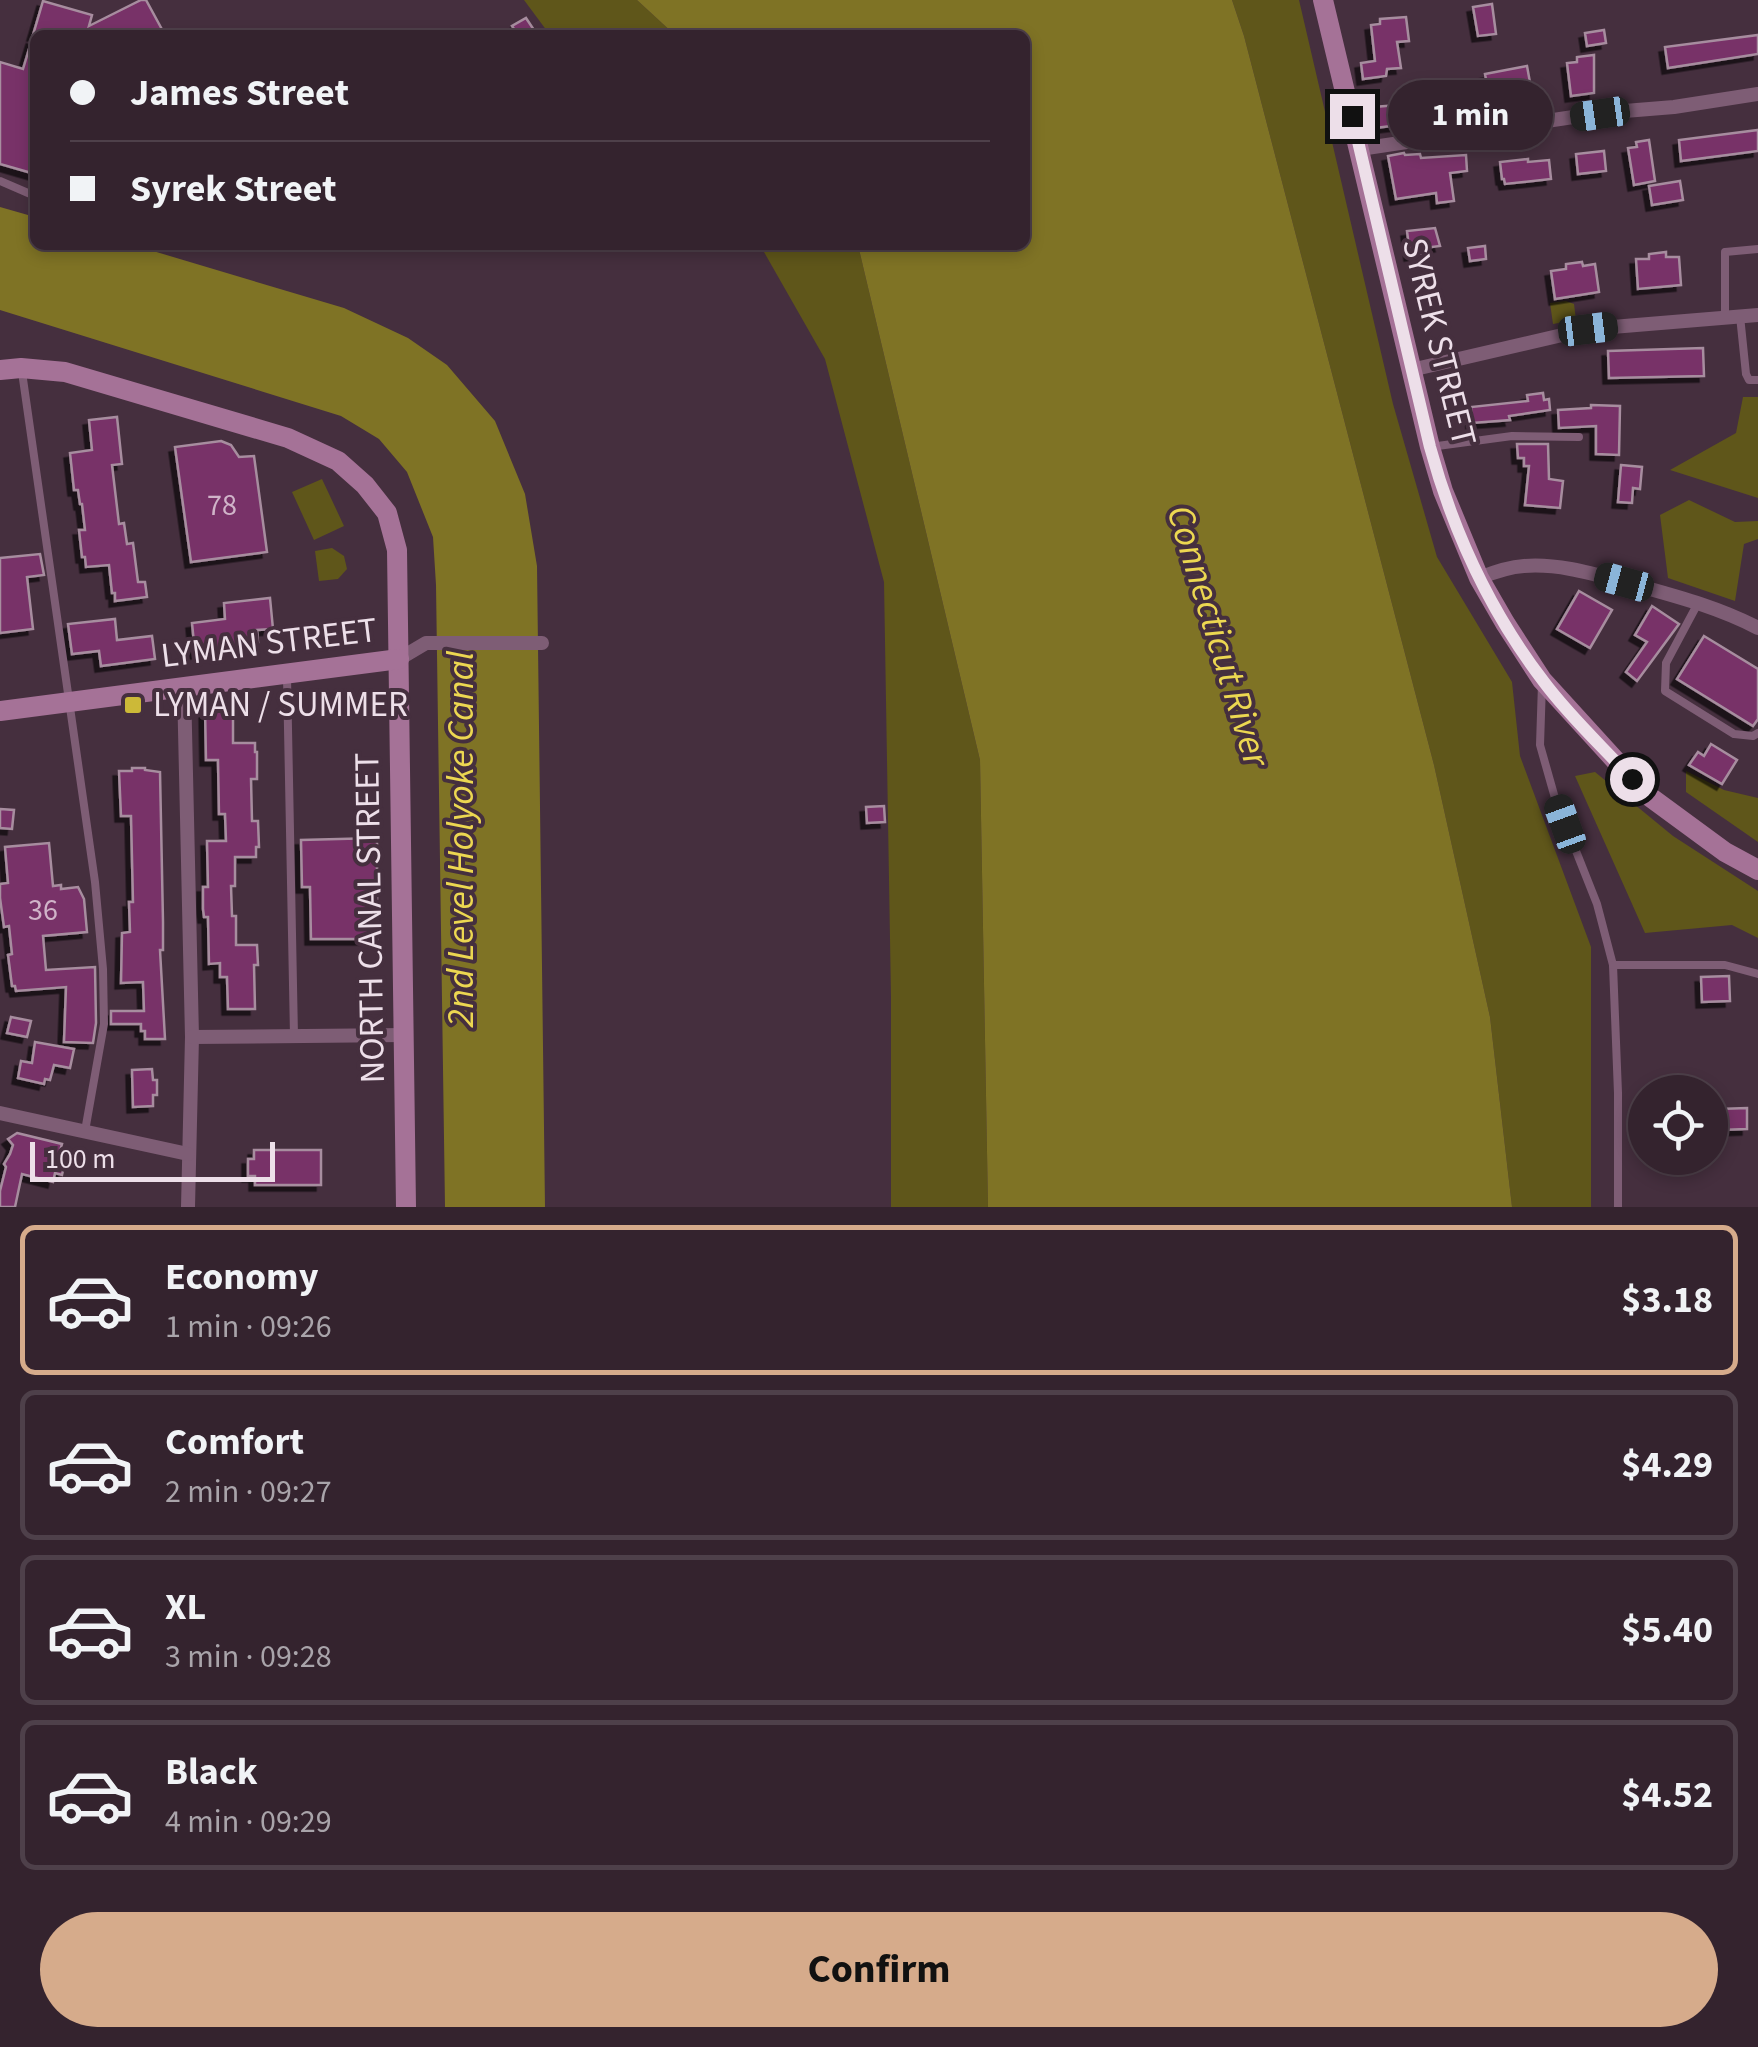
<!DOCTYPE html>
<meta charset="utf-8">
<style>
:root{--surface:#34232e;--page:#3f2f3a;--text:#f1f3f6;--muted:#a9a4aa;--line:#4e404a;--accent:#d6ab8b}
body{margin:0;font-family:"Source Sans 3",sans-serif;background:var(--page);color:var(--text);height:100vh;display:flex;flex-direction:column;font-size:38px;white-space:nowrap}
*{box-sizing:border-box;margin:0}
p{font-size:32px;color:var(--muted)}
.icon{flex:none;width:55px;height:55px;fill:none;stroke:currentColor;stroke-width:2;stroke-linecap:round;stroke-linejoin:round}
.map{position:relative;height:1207px;overflow:hidden}
.panel{display:flex;flex-direction:column;background:var(--surface);flex:1}
.panel>*{flex:none}
.banner{position:absolute;left:30px;top:30px;width:1000px;height:220px;border-radius:15px;box-shadow:0 5px 15px #0003,0 0 0 2px var(--line);display:grid;align-content:center;height:220px;padding:0 40px;background:var(--surface)}
.tools{position:absolute;left:1628px;top:1075px;display:grid;gap:20px}
.tools a{display:grid;place-items:center;width:100px;height:100px;border-radius:50%;background:var(--surface);box-shadow:0 5px 15px #0003,0 0 0 2px var(--line);font-size:50px}
.scale{position:absolute;left:30px;bottom:25px;width:245px;box-sizing:border-box;padding-left:10px;border:5px solid #eddfe9;border-top:0;font-size:28px;line-height:35px;white-space:nowrap;color:#eddfe9;-webkit-text-stroke:8px #452f3e;paint-order:stroke}
.end{position:absolute;width:45px;height:45px;margin:-22px;border:12px solid #eddfe9;background:#111;box-shadow:0 0 0 5px #111}
.from{border-radius:50%}
.bubble{position:absolute;height:70px;border-radius:35px;background:var(--surface);box-shadow:0 5px 15px #0003,0 0 0 2px var(--line);font-size:32px;font-weight:700;line-height:70px;text-align:center}
.car{position:absolute;width:30px;height:60px;margin:-30px -15px;border-radius:12px;box-shadow:0 0 8px 2px #0007;background:linear-gradient(#222 24%,#8ab4d8 0 40%,#222 0 76%,#8ab4d8 0 86%,#222 0)}
.banner b{display:flex;align-items:center;gap:35px;height:95px;font-size:38px}
.banner b+b{border-top:2px solid var(--line)}
.banner i{width:25px;height:25px;background:var(--text)}
ul{padding:18px 0 0;list-style:none}
li{display:flex;align-items:center;gap:30px;height:150px;margin:0 20px 15px;padding:0 20px;border:5px solid var(--line);border-radius:15px}
li div{flex:1}
li b{display:block;font-size:38px}
li em{font-style:normal;font-weight:700}
li.active{border-color:var(--accent)}
li>.icon{width:90px;height:90px;stroke-width:1.5}
.button{display:flex;gap:20px;margin-top:auto;padding:20px 40px}
.button a{flex:1;height:115px;border-radius:60px;background:var(--accent);color:#111;font-size:40px;font-weight:700;line-height:115px;text-align:center}
.map>svg:first-child{display:block}
.green{fill:#5f561a}
.water{fill:#7f7325}
.building{fill:#783168;stroke:#a78d9f;stroke-width:2.5;filter:url(#shadow)}
.lines{fill:none;stroke-linecap:round;stroke-linejoin:round}
.lane{stroke:#7e5d75;stroke-width:8}
.street{stroke:#7e5d75;stroke-width:14}
.secondary{stroke:#a57297;stroke-width:20}
.route{stroke:#eddfe9;stroke-width:12}
.poi-dot{fill:#ccb938;stroke:#452f3e;stroke-width:4}
.labels{text-anchor:middle;dominant-baseline:central;stroke-width:8;stroke-linejoin:round;paint-order:stroke}
.number-label{font-size:30px;fill:#d0b4c9}
.street-label{font-size:35px;fill:#eddfe9;stroke:#452f3e}
.poi-label{font-size:35px;fill:#eddfe9;stroke:#452f3e;text-anchor:start}
.water-label{font-size:38px;font-style:italic;fill:#ecd751;stroke:#452f3e}
</style>
<div class="map">
<svg width="1758" height="1207" viewBox="0 0 1758 1207">
<defs>
<filter id="shadow"><feDropShadow dx="-5.5" dy="5.5" stdDeviation="0" flood-color="#0009"/></filter>
</defs>
<rect width="100%" height="100%" fill="#452f3e"/>
<g class="green">
<path d="M 524,0 L 637,0 L 675,35 L 550,35 Z"/>
<path d="M 1232,0 L 1299,0 L 1393,404 L 1437,557 L 1512,682 L 1520,756 L 1591,947 L 1591,1207 L 1512,1207 L 1490,1017 L 1434,765 L 1244,36 Z"/>
<path d="M 760,245 L 858,245 L 980,760 L 988,1207 L 891,1207 L 891,998 L 884,582 L 825,359 Z"/>
<path d="M 1566,301 L 1574,304 L 1576,320 L 1553,324 L 1550,303 Z"/>
<path d="M 1743,397 L 1758,397 L 1758,498 L 1670,470 L 1736,433 Z"/>
<path d="M 322,479 L 344,526 L 314,540 L 292,492 Z"/>
<path d="M 1689,500 L 1735,522 L 1758,521 L 1758,539 L 1744,544 L 1735,601 L 1668,578 L 1660,515 Z"/>
<path d="M 332,548 L 344,556 L 347,569 L 338,579 L 319,581 L 315,551 Z"/>
<path d="M 1686,771 L 1724,790 L 1758,798 L 1758,842 L 1686,792 Z"/>
<path d="M 1595,772 L 1673,836 L 1758,891 L 1758,938 L 1732,925 L 1645,933 L 1575,776 Z"/>
</g>
<g class="water">
<path d="M 637,0 L 1232,0 L 1244,36 L 1434,765 L 1490,1017 L 1512,1207 L 988,1207 L 980,760 L 858,245 L 1025,245 L 1025,35 L 675,35 Z"/>
<path d="M 0,207 L 35,217 L 35,245 L 133,245 L 344,308 L 408,338 L 447,365 L 495,421 L 525,494 L 537,566 L 545,1207 L 445,1207 L 436,585 L 433,537 L 407,472 L 379,439 L 341,416 L 0,310 Z"/>
</g>
<g class="building">
<path d="M 141,0 L 146,0 L 165,35 L 33,35 L 43,1 L 92,15 L 89,26 Z"/>
<path d="M 1492,4 L 1496,34 L 1478,36 L 1473,7 Z"/>
<path d="M 1406,17 L 1409,41 L 1397,42 L 1401,68 L 1387,69 L 1386,76 L 1363,79 L 1361,63 L 1375,61 L 1371,25 L 1380,24 L 1380,19 Z"/>
<path d="M 526,18 L 534,30 L 525,35 L 518,35 L 512,26 Z"/>
<path d="M 1604,30 L 1606,43 L 1587,46 L 1585,33 Z"/>
<path d="M 1758,35 L 1758,54 L 1668,68 L 1665,47 Z"/>
<path d="M 32,39 L 35,40 L 35,174 L 0,164 L 0,62 L 23,69 Z"/>
<path d="M 1594,55 L 1594,93 L 1571,96 L 1567,63 L 1577,62 L 1577,57 Z"/>
<path d="M 1527,66 L 1531,88 L 1489,96 L 1485,74 Z"/>
<path d="M 1410,104 L 1411,120 L 1398,121 L 1399,125 L 1375,128 L 1374,107 Z"/>
<path d="M 1758,130 L 1758,151 L 1681,161 L 1679,140 Z"/>
<path d="M 1649,140 L 1655,181 L 1634,185 L 1628,148 L 1637,147 L 1636,142 Z"/>
<path d="M 1604,151 L 1606,171 L 1578,174 L 1576,154 Z"/>
<path d="M 1404,153 L 1405,155 L 1420,154 L 1421,158 L 1466,155 L 1467,171 L 1450,173 L 1454,201 L 1437,203 L 1436,193 L 1396,199 L 1388,156 Z"/>
<path d="M 1528,159 L 1528,162 L 1549,160 L 1551,179 L 1505,184 L 1504,179 L 1502,179 L 1500,162 Z"/>
<path d="M 1680,181 L 1683,200 L 1652,205 L 1649,186 Z"/>
<path d="M 1435,228 L 1440,246 L 1423,248 L 1423,253 L 1410,255 L 1407,231 Z"/>
<path d="M 1485,246 L 1486,259 L 1470,261 L 1468,248 Z"/>
<path d="M 1666,252 L 1666,257 L 1679,257 L 1681,285 L 1638,289 L 1636,259 L 1649,259 L 1649,254 Z"/>
<path d="M 1582,262 L 1583,266 L 1595,264 L 1599,292 L 1555,299 L 1551,271 L 1566,269 L 1566,264 Z"/>
<path d="M 1703,348 L 1704,376 L 1609,378 L 1608,351 Z"/>
<path d="M 1543,393 L 1544,400 L 1549,399 L 1550,410 L 1509,416 L 1510,420 L 1472,423 L 1471,407 L 1528,401 L 1527,395 Z"/>
<path d="M 1591,405 L 1620,406 L 1619,455 L 1596,454 L 1596,426 L 1559,428 L 1558,410 L 1591,408 Z"/>
<path d="M 117,417 L 122,464 L 112,465 L 119,524 L 124,523 L 127,544 L 133,543 L 138,582 L 145,582 L 147,597 L 115,601 L 115,593 L 112,593 L 109,565 L 86,567 L 85,557 L 82,557 L 79,530 L 85,530 L 82,504 L 80,504 L 78,490 L 74,490 L 70,453 L 92,450 L 89,420 Z"/>
<path d="M 221,441 L 231,445 L 239,457 L 254,456 L 267,552 L 191,562 L 175,447 Z"/>
<path d="M 1517,444 L 1548,444 L 1549,479 L 1563,481 L 1560,508 L 1525,505 L 1529,466 L 1524,466 L 1524,458 L 1518,458 Z"/>
<path d="M 1621,465 L 1642,467 L 1640,489 L 1633,488 L 1632,503 L 1618,502 Z"/>
<path d="M 40,554 L 44,575 L 27,577 L 33,629 L 0,633 L 0,558 Z"/>
<path d="M 1579,591 L 1612,610 L 1590,648 L 1557,629 Z"/>
<path d="M 270,598 L 273,629 L 257,630 L 258,642 L 246,643 L 247,647 L 195,653 L 192,623 L 225,619 L 224,603 Z"/>
<path d="M 1652,606 L 1679,624 L 1637,681 L 1626,672 L 1647,642 L 1635,635 Z"/>
<path d="M 115,619 L 117,640 L 152,636 L 155,659 L 101,666 L 99,651 L 72,654 L 68,624 Z"/>
<path d="M 1704,636 L 1758,669 L 1758,719 L 1753,726 L 1677,679 Z"/>
<path d="M 205,708 L 229,708 L 229,713 L 233,713 L 233,743 L 255,743 L 255,752 L 257,752 L 257,779 L 251,779 L 252,821 L 258,821 L 259,847 L 256,847 L 256,857 L 235,857 L 235,886 L 231,886 L 232,916 L 236,916 L 236,945 L 257,945 L 258,965 L 254,965 L 255,1009 L 228,1009 L 227,977 L 220,977 L 220,963 L 209,964 L 208,917 L 204,917 L 203,909 L 203,887 L 208,887 L 207,841 L 226,841 L 225,814 L 219,814 L 218,760 L 206,760 Z"/>
<path d="M 1711,744 L 1737,760 L 1722,784 L 1689,765 L 1698,752 L 1704,756 Z"/>
<path d="M 132,768 L 145,768 L 145,770 L 160,772 L 163,922 L 163,950 L 160,950 L 165,1039 L 145,1039 L 145,1031 L 141,1031 L 141,1024 L 111,1024 L 111,1011 L 144,1011 L 143,982 L 121,983 L 122,933 L 130,932 L 129,902 L 133,902 L 131,816 L 121,816 L 119,771 L 132,771 Z"/>
<path d="M 884,806 L 885,822 L 867,823 L 866,807 Z"/>
<path d="M 0,809 L 14,810 L 12,829 L 0,828 Z"/>
<path d="M 377,838 L 377,939 L 311,939 L 310,887 L 302,887 L 301,840 Z"/>
<path d="M 49,843 L 53,886 L 61,885 L 61,889 L 78,887 L 84,899 L 87,932 L 43,936 L 46,970 L 95,967 L 96,1023 L 93,1043 L 64,1042 L 66,987 L 16,991 L 15,986 L 12,986 L 8,955 L 12,954 L 9,926 L 4,927 L 0,898 L 0,884 L 8,883 L 5,847 Z"/>
<path d="M 1729,976 L 1730,1001 L 1702,1002 L 1701,977 Z"/>
<path d="M 11,1017 L 31,1021 L 27,1037 L 7,1033 Z"/>
<path d="M 35,1042 L 74,1049 L 70,1068 L 54,1065 L 50,1080 L 45,1079 L 44,1084 L 18,1078 L 21,1061 L 32,1063 Z"/>
<path d="M 152,1069 L 153,1080 L 157,1080 L 157,1095 L 153,1095 L 153,1106 L 133,1107 L 132,1070 Z"/>
<path d="M 1747,1108 L 1747,1129 L 1719,1130 L 1719,1109 Z"/>
<path d="M 17,1133 L 62,1144 L 60,1151 L 67,1152 L 62,1175 L 55,1173 L 53,1182 L 22,1174 L 15,1207 L 0,1207 L 0,1191 L 6,1167 L 4,1164 L 10,1154 L 13,1145 L 8,1139 Z"/>
<path d="M 254,1150 L 321,1150 L 321,1185 L 255,1185 L 255,1176 L 248,1176 L 248,1159 L 254,1159 Z"/>
</g>
<g class="lines">
<g class="lane">
<path d="M 0,181 L 35,196"/>
<path d="M 206,245 L 215,247"/>
<path d="M 1740,316 L 1746,374 L 1749,380 L 1758,380"/>
<path d="M 1725,317 L 1725,252 L 1758,249"/>
<path d="M 22,372 L 95,882 L 103,969 L 104,1024 L 85,1131"/>
<path d="M 1430,447 L 1512,436 L 1579,437"/>
<path d="M 1698,603 L 1666,663 L 1665,691 L 1734,734 L 1753,736 L 1758,733"/>
<path d="M 287,677 L 294,1036"/>
<path d="M 1542,684 L 1540,745 L 1555,798 L 1597,904 L 1613,965 L 1618,1093 L 1618,1207"/>
<path d="M 1613,965 L 1725,965 L 1758,974"/>
</g>
<g class="street">
<path d="M 1360,149 L 1600,113 L 1674,107 L 1758,94"/>
<path d="M 1411,370 L 1588,329 L 1758,315"/>
<path d="M 1479,578 C 1494,572 1508,567 1524,566 C 1560,563 1597,575 1632,584 C 1675,596 1718,607 1758,628"/>
<path d="M 399,659 L 426,643 L 542,643"/>
<path d="M 184,686 L 192,1037 L 188,1207"/>
<path d="M 192,1037 L 405,1035"/>
<path d="M 0,1113 L 188,1154"/>
</g>
<g class="secondary">
<path d="M 1323,0 L 1430,447 L 1443,491 L 1479,578 L 1505,623 L 1542,680 L 1646,794 L 1725,852 L 1758,870"/>
<path d="M 0,370 L 21,368 L 65,372 L 288,438 L 338,461 L 365,485 L 387,513 L 397,550 L 406,1207"/>
<path d="M 0,711 L 399,659"/>
</g>
</g>
<g class="lines">
<path class="route" d="M 1352,116 L 1430,447 C 1453,531 1491,613 1544,682 C 1570,717 1603,747 1632,779"/>
</g>
<rect class="poi-dot" x="123" y="695" width="20" height="20" rx="5"/>
<g class="labels">
<g class="number-label">
<text x="222" y="505">78</text>
<text x="43" y="910">36</text>
</g>
<g class="street-label">
<text transform="translate(1439 342) rotate(76)">SYREK STREET</text>
<text transform="translate(269 643) rotate(-7)">LYMAN STREET</text>
<text transform="translate(370 918) rotate(-91)">NORTH CANAL STREET</text>
</g>
<g class="poi-label">
<text x="153" y="705">LYMAN / SUMMER</text>
</g>
<g class="water-label">
<text transform="translate(1218 636) rotate(73)">Connecticut River</text>
<text transform="translate(461 839) rotate(-90)">2nd Level Holyoke Canal</text>
</g>
</g>
</svg>
<div class="tools">
<a><svg class="icon" aria-label="locate" viewBox="0 0 24 24"><circle cx="12" cy="12" r="6"/><path d="M12 2v4M12 18v4M2 12h4M18 12h4"/></svg></a>
</div>
<div class="scale">100 m</div>
<i class="end from" style="left:1632px;top:779px"></i>
<i class="end" style="left:1352px;top:116px"></i>
<div class="bubble" style="left:1388px;top:80px;width:165px">1 min</div>
<i class="car" style="left:1600px;top:114px;rotate:262deg"></i>
<i class="car" style="left:1588px;top:329px;rotate:83deg"></i>
<i class="car" style="left:1624px;top:582px;rotate:285deg"></i>
<i class="car" style="left:1565px;top:824px;rotate:340deg"></i>
<div class="banner">
<b><i class="from"></i>James Street</b>
<b><i></i>Syrek Street</b>
</div>
</div>
<section class="panel">
<ul>
<li class="active"><svg class="icon" aria-label="car" viewBox="0 0 24 24"><path d="M5 17H2v-5l4-1 3-4h7l3 4 3 1v5h-3M9 17h6M6 11h13"/><circle cx="7" cy="17" r="2"/><circle cx="17" cy="17" r="2"/></svg><div><b>Economy</b><p>1 min · 09:26</p></div><em>$3.18</em></li>
<li><svg class="icon" aria-label="car" viewBox="0 0 24 24"><path d="M5 17H2v-5l4-1 3-4h7l3 4 3 1v5h-3M9 17h6M6 11h13"/><circle cx="7" cy="17" r="2"/><circle cx="17" cy="17" r="2"/></svg><div><b>Comfort</b><p>2 min · 09:27</p></div><em>$4.29</em></li>
<li><svg class="icon" aria-label="car" viewBox="0 0 24 24"><path d="M5 17H2v-5l4-1 3-4h7l3 4 3 1v5h-3M9 17h6M6 11h13"/><circle cx="7" cy="17" r="2"/><circle cx="17" cy="17" r="2"/></svg><div><b>XL</b><p>3 min · 09:28</p></div><em>$5.40</em></li>
<li><svg class="icon" aria-label="car" viewBox="0 0 24 24"><path d="M5 17H2v-5l4-1 3-4h7l3 4 3 1v5h-3M9 17h6M6 11h13"/><circle cx="7" cy="17" r="2"/><circle cx="17" cy="17" r="2"/></svg><div><b>Black</b><p>4 min · 09:29</p></div><em>$4.52</em></li>
</ul>
<div class="button"><a>Confirm</a></div>
</section>
